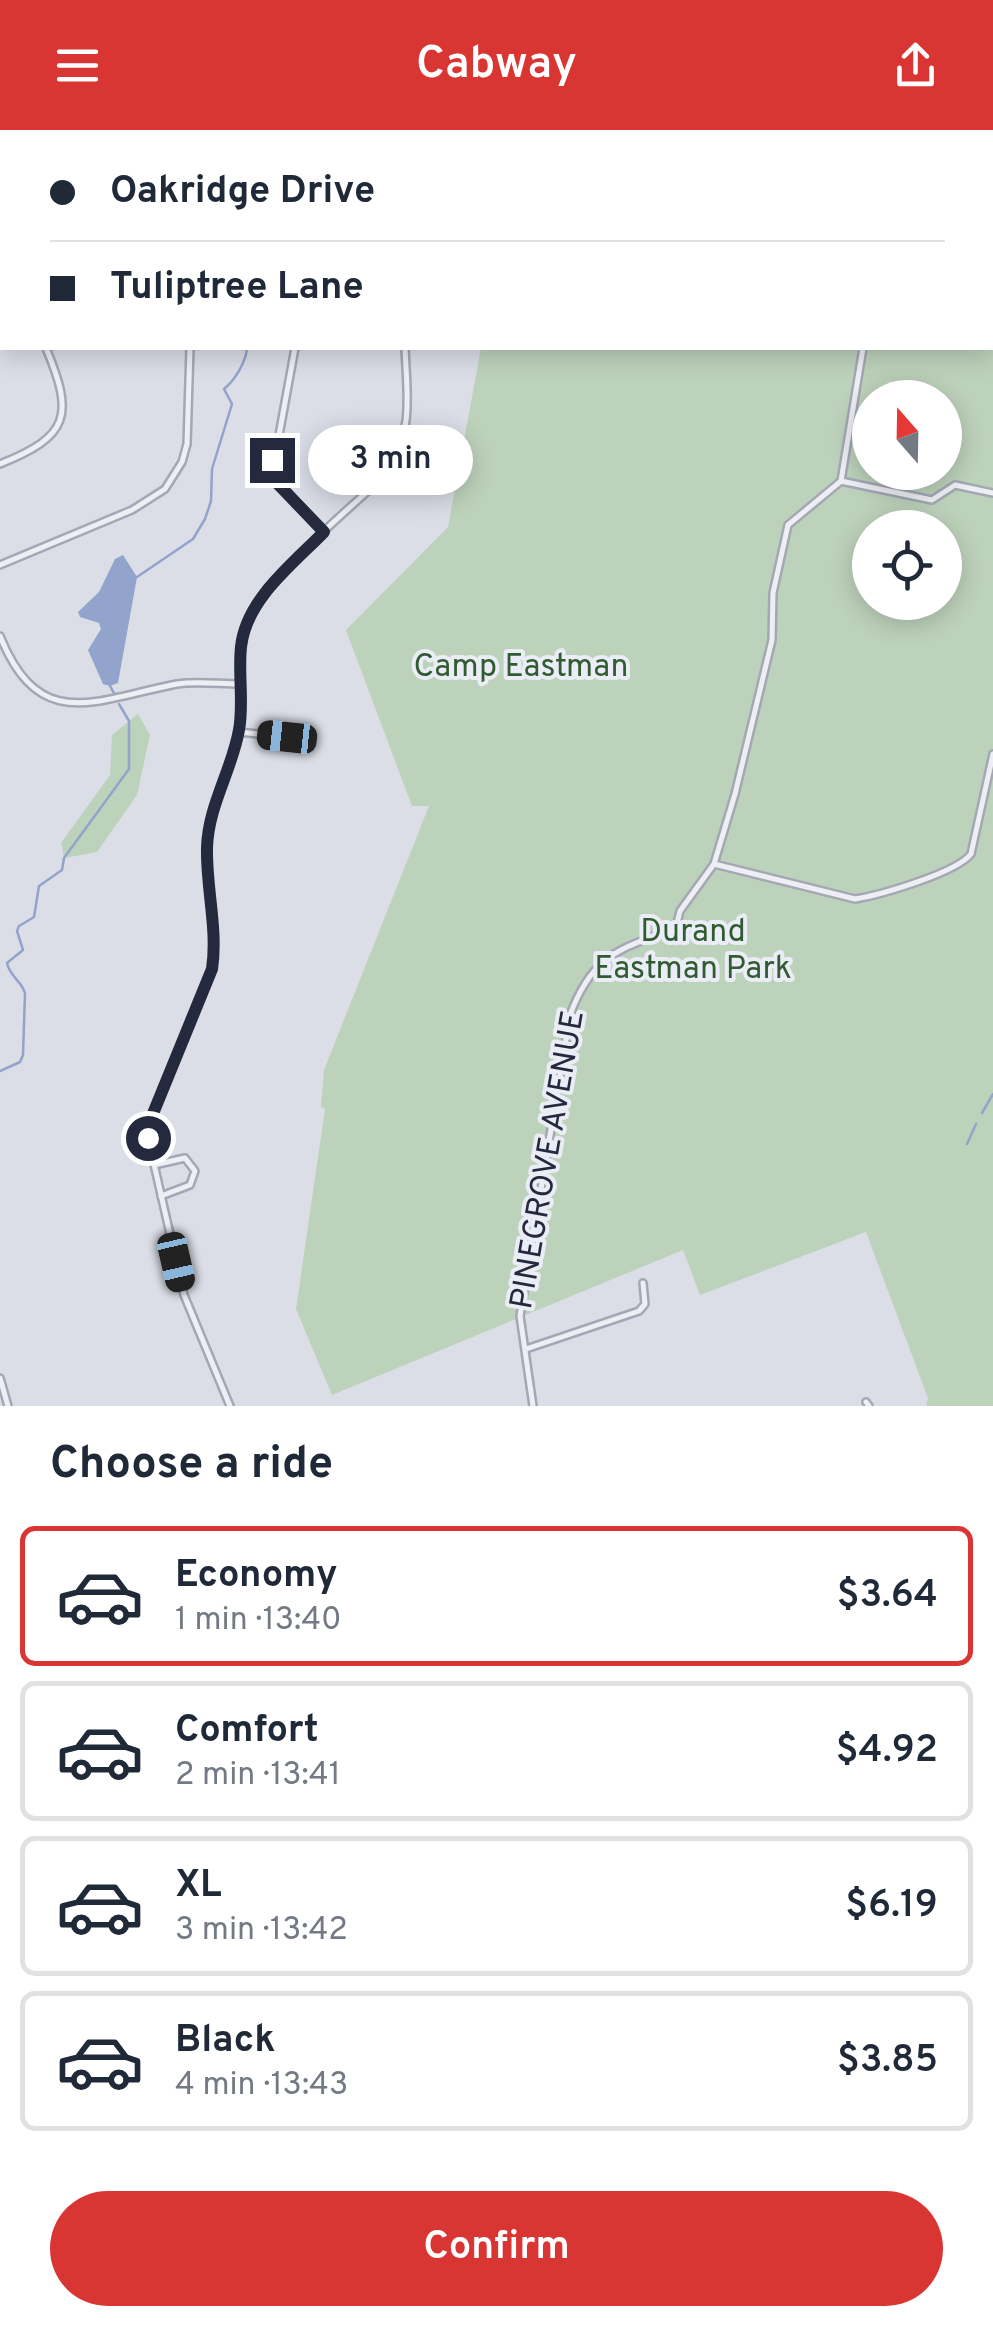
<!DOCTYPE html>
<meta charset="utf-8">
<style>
:root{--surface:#fff;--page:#f2f2f3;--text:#1f2937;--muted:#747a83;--line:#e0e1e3;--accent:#d93633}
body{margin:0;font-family:Overpass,sans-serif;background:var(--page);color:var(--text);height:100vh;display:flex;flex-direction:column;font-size:38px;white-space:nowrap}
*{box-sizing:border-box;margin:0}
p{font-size:32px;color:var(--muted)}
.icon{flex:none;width:55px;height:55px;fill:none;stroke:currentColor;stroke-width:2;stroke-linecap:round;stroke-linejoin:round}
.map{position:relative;height:1276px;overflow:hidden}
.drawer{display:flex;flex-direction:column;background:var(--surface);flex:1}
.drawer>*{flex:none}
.top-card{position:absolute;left:0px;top:0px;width:995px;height:220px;box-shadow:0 5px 25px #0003;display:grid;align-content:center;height:220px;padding:0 50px;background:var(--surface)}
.needle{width:65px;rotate:340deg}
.fabs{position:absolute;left:852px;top:250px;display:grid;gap:20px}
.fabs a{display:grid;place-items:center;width:110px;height:110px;border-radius:50%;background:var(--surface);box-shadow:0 5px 25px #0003;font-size:50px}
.end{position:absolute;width:45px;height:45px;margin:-22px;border:12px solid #24293e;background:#fff;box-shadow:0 0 0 5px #fff}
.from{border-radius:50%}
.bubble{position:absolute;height:70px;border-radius:35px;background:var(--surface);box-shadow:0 5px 25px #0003;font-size:32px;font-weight:600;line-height:70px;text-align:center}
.car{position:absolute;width:30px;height:60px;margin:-30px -15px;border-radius:12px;box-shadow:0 0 8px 2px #0007;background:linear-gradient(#222 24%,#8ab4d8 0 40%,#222 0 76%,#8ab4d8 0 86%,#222 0)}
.top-card b{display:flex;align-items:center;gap:35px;height:95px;font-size:38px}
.top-card b+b{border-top:2px solid var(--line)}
.top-card i{width:25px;height:25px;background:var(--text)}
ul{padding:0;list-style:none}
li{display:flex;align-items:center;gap:30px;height:140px;margin:0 20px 15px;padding:0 30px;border:5px solid var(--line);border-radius:15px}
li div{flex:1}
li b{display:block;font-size:38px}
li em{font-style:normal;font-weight:600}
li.on{border-color:var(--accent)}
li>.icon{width:90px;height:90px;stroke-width:1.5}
h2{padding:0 50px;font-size:45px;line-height:120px}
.button{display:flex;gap:20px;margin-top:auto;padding:20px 50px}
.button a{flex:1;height:115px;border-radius:60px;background:var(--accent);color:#fff;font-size:40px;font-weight:600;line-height:115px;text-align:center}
header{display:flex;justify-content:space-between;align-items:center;height:130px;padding:0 50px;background:var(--accent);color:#fff;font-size:45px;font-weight:600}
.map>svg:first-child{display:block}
.green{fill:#bdd2bb;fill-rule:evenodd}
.water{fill:#92a4cb}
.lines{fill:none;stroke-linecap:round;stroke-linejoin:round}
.stream{stroke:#92a4cb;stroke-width:2.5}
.minor-casing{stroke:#a4a8b4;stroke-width:10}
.minor{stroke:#eeeff5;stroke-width:5}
.route{stroke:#24293e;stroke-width:12}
.labels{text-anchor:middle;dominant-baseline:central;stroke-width:8;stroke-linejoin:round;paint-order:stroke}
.park-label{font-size:32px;fill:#315b30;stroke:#eaedf5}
.street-label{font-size:32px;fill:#24293e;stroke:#eaedf5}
</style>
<header><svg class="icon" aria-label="menu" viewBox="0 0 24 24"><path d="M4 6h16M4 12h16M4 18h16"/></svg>Cabway<svg class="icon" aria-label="share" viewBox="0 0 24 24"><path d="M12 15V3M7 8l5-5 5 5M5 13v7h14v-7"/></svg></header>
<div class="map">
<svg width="993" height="1276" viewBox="0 0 993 1276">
<rect width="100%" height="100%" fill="#dbdee7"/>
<g class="green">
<path d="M 582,0 L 993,0 L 993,1276 L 926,1276 L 928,1268 L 866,1102 L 700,1165 L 683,1120 L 332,1265 L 296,1179 L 325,979 L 321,977 L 324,940 L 429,676 L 412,676 L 346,500 L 448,397 L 481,218 L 992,218 L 992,2 L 580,2 ZM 870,268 L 945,268 L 945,342 L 870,342 ZM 870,398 L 945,398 L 945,472 L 870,472 Z"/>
<path d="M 138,584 L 150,605 L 137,665 L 97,722 L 64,728 L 61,713 L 110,645 L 112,605 Z"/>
</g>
<path class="water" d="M 123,425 L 137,447 L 118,553 L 110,556 L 103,554 L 88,520 L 101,499 L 99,493 L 80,487 L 78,482 L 99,462 L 115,429 Z"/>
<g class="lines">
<g class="stream">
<path d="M 474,2 L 475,0"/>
<path d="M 137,447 L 193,409 L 205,389 L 211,371 L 212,339 L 232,274 L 224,259 C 235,250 246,232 247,218"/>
<path d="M 110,556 L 115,565"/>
<path d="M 0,941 L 20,932 L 23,925 L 25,863 C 21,850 10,847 7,833 L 23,820 L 17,801 L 19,796 L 34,787 L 39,756 L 62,740 L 64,728 L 129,639 L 129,591 L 119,574"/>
<path d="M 982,983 L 993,964"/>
<path d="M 967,1014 L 976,994"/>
</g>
<g class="minor-casing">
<g id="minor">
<path d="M 318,2 L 318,0"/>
<path d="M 986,2 L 986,0"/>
<path d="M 0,48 L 2,49"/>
<path d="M 0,106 L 2,112"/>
<path d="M 295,218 L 273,338 L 278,353 L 324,401"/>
<path d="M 0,334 C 70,306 74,285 46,218"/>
<path d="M 841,351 L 932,370 L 955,355 L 993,363"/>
<path d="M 0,435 L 132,380 L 165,359 L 182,332 L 187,314 L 190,218"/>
<path d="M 0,506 C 40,605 97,569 177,554 C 197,551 219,554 240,554"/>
<path d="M 238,602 L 287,607 L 306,603"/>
<path d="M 714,734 L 855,769 C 880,765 956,743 971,724 L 993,624"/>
<path d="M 154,1035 L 185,1028 L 195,1041 L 190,1055 L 161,1066"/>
<path d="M 526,1219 L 639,1181 L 645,1174 L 643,1153"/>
<path d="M 0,1248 L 8,1276"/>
<path d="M 866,1272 L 869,1276"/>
<path d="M 230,1276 L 184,1165 L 148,1008 L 149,991 L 212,839 C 218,799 206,758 207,717 C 208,676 232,640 239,600 C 244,570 236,538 242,508 C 253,454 347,383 387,343 C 414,297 407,268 405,218"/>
<path d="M 533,1276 L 520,1186 L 570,885 C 593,823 620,820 676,797 L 680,781 L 714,734 L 735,664 L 772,510 L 773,463 L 788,395 L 841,351 L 863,218"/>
</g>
</g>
<use href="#minor" class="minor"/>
</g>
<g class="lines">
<path class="route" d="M 148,1008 L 150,991 L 212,839 C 218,799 206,758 207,718 C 208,676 232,640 239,600 C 244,573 238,544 241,517 C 246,469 293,434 324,402 L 278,354 L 272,330"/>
</g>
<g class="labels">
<g class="park-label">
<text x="521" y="538">Camp Eastman</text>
<text x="693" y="803">Durand<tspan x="693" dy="37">Eastman Park</tspan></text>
</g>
<g class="street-label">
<text transform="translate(549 1030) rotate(-80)">PINEGROVE AVENUE</text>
</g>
</g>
</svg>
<div class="fabs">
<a><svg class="needle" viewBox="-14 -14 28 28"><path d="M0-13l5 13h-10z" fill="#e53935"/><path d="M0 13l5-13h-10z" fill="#747a83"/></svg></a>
<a><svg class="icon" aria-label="locate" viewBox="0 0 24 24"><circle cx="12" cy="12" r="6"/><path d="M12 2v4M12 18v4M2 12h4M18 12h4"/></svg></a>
</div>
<i class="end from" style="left:148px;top:1008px"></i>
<i class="end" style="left:272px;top:330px"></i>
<div class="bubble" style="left:308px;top:295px;width:165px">3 min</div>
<i class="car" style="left:287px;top:607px;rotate:276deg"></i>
<i class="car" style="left:176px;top:1132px;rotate:167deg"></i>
<div class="top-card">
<b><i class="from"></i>Oakridge Drive</b>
<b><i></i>Tuliptree Lane</b>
</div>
</div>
<section class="drawer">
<h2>Choose a ride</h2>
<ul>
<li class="on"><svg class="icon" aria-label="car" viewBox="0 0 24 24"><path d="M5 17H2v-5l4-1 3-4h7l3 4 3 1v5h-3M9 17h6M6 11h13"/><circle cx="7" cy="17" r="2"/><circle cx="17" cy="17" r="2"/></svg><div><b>Economy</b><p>1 min · 13:40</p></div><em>$3.64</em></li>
<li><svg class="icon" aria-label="car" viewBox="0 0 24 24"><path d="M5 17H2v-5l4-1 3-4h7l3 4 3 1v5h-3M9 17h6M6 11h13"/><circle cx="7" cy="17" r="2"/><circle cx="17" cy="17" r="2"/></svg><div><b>Comfort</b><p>2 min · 13:41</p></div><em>$4.92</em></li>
<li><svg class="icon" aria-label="car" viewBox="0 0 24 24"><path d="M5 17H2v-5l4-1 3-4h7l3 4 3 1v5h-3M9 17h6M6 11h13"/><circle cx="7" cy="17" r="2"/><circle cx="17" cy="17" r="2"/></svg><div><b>XL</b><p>3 min · 13:42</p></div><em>$6.19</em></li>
<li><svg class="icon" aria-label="car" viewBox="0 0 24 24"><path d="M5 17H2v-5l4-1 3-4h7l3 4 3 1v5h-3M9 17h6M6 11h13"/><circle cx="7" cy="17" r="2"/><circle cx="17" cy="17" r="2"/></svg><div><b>Black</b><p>4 min · 13:43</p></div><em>$3.85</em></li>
</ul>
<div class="button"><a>Confirm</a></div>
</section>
